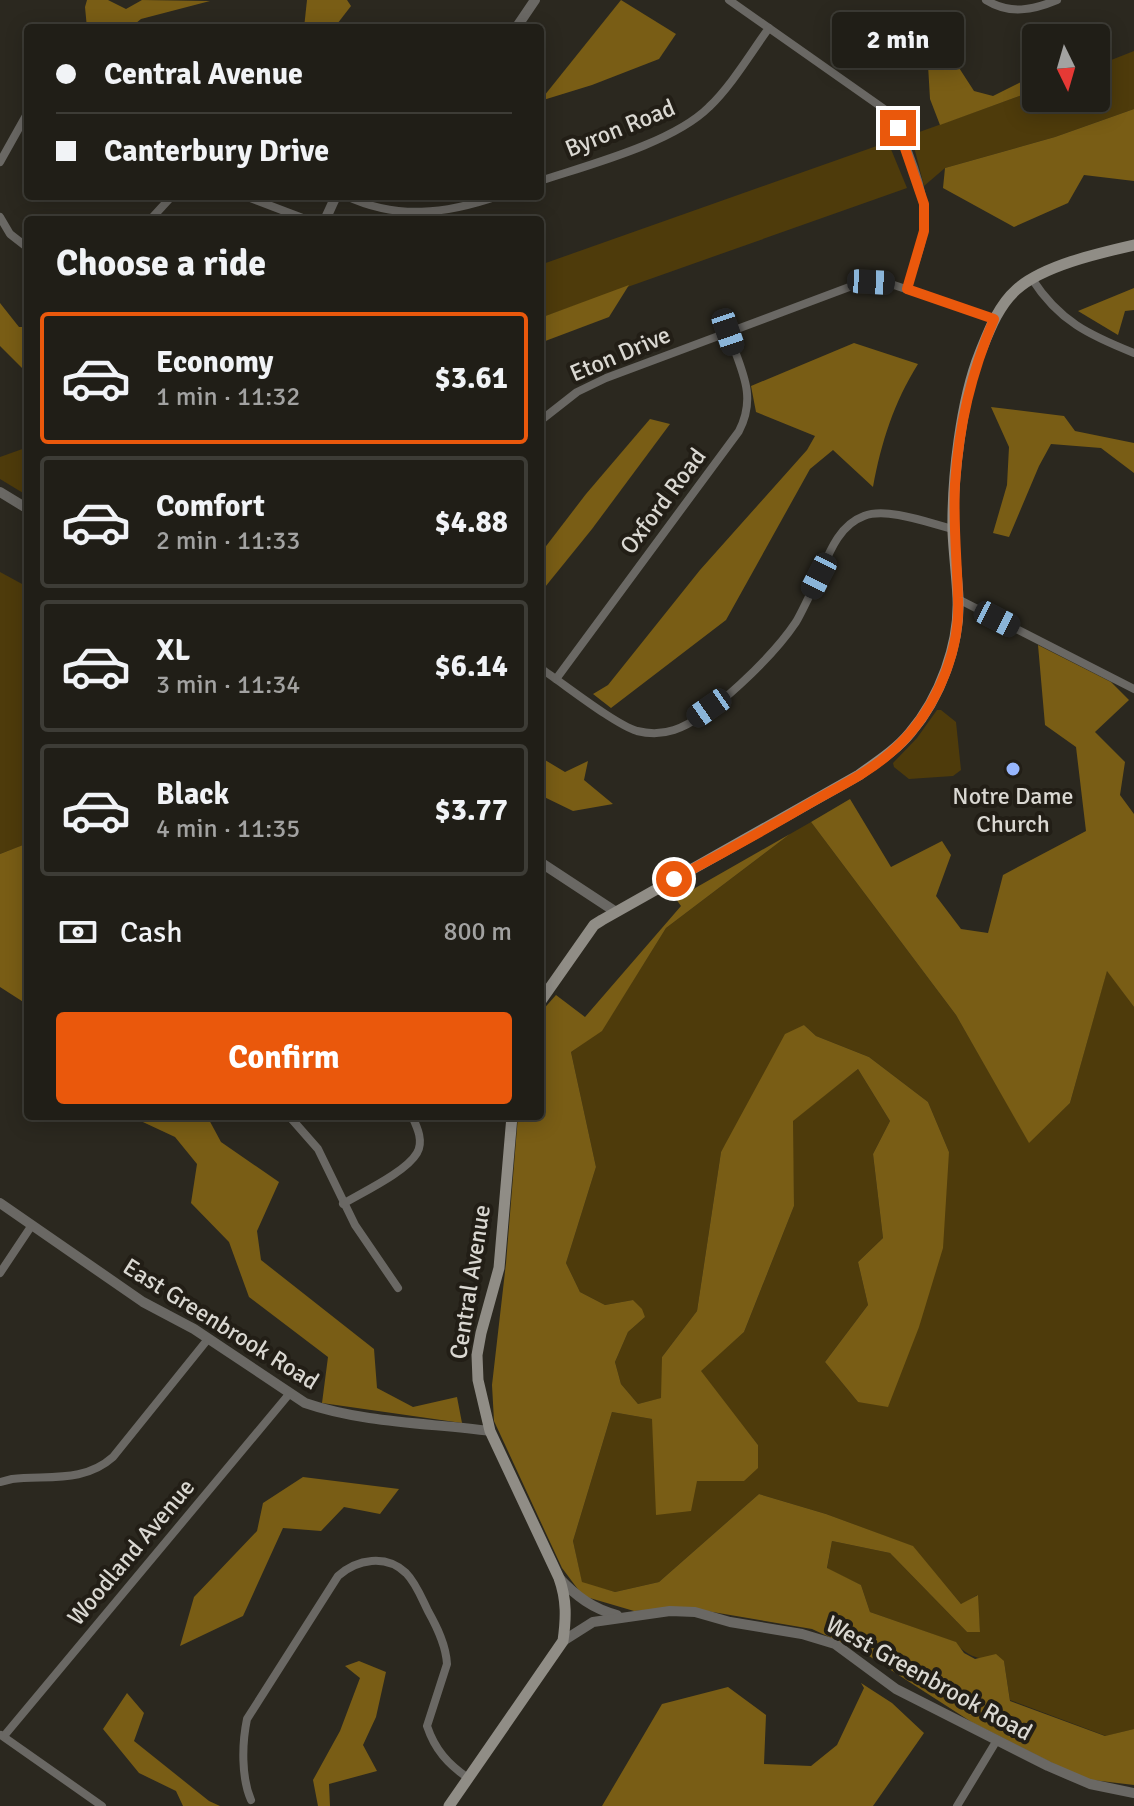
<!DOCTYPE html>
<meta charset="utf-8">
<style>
:root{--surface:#201e17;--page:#2d2b24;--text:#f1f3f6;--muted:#a2a2a1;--line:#3d3c36;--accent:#ea580c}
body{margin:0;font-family:Signika,sans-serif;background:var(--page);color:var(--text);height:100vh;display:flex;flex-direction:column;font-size:30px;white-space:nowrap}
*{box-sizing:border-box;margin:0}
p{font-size:26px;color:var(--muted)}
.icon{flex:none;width:44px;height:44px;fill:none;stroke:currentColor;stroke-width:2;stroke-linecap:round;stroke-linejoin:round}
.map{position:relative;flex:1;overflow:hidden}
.side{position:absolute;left:24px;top:216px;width:520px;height:904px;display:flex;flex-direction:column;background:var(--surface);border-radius:8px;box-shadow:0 4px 20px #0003,0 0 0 2px var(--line)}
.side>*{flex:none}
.banner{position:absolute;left:24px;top:24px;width:520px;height:176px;border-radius:8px;box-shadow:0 4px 20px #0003,0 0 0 2px var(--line);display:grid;align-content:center;height:176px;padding:0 32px;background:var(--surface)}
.needle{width:52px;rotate:175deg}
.buttons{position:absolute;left:1022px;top:24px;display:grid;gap:16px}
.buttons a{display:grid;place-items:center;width:88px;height:88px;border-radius:8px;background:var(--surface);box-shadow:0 4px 20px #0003,0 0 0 2px var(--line);font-size:40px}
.end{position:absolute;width:36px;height:36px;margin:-18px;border:10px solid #ea580c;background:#fff;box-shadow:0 0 0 4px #fff}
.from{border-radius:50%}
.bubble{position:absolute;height:56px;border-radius:8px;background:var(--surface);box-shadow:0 4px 20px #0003,0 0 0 2px var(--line);font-size:26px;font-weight:700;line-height:56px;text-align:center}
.car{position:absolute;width:24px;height:48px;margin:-24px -12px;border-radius:10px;box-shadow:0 0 6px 2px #0007;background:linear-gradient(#222 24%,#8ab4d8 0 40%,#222 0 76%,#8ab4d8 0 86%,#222 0)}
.banner b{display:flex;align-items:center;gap:28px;height:76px;font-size:30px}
.banner b+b{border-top:2px solid var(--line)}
.banner i{width:20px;height:20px;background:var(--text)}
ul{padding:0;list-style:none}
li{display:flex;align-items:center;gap:24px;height:132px;margin:0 16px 12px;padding:0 16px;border:4px solid var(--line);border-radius:8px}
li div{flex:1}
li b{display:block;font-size:30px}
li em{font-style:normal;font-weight:700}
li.active{border-color:var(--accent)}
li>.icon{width:72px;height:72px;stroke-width:1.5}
h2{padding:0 32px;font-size:36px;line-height:96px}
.pay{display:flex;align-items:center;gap:20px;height:88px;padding:0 32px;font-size:30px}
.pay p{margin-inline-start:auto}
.action{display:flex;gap:16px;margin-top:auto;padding:16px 32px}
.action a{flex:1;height:92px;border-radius:8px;background:var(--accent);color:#fff;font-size:32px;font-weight:700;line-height:92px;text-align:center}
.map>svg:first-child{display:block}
.green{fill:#4e3b0b}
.forest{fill:#795d15}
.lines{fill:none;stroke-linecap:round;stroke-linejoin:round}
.minor{stroke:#6a6864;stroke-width:8}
.tertiary{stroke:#6a6864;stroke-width:10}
.secondary{stroke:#908d86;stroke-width:11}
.route{stroke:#ea580c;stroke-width:10}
.poi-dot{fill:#97b6fd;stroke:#221e16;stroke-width:3}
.labels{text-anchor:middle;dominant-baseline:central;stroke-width:8;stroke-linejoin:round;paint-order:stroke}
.street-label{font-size:24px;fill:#dad8d2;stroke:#221e16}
.poi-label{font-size:24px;fill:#dad8d2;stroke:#221e16}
</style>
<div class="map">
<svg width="1134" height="1806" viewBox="0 0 1134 1806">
<rect width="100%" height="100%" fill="#2b281f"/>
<g class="green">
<path d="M 1134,51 L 1134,109 L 1055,137 L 945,168 L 924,186 L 911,135 L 1036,90 L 1036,98 L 1096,98 L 1096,66 Z"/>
<path d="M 888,142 L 907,188 L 540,318 L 540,265 Z"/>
<path d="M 28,447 L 28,496 L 0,479 L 0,457 Z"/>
<path d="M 0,572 L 24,585 L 28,581 L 28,843 L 0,854 Z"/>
<path d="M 937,710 L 941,710 L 956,722 L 961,770 L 953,776 L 909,779 L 894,767 L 893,763 L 917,738 Z"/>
<path d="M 811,822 L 956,1015 L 1029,1142 L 1070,1103 L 1107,970 L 1134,1007 L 1134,1729 L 1106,1736 L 1010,1700 L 1004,1661 C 983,1659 970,1660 955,1642 L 870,1612 L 861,1585 L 827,1569 L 832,1541 L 890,1553 L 967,1632 L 980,1632 L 977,1595 L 962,1605 L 912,1546 L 826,1514 L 759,1494 L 659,1582 L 615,1592 L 582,1583 L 573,1541 L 612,1412 L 652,1419 L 696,1481 L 744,1481 L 758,1445 L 700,1371 L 744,1332 L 794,1206 L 792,1121 L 858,1069 L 890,1121 L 873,1154 L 883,1238 L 858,1262 L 868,1305 L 825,1362 L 858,1402 L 949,1152 L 928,1102 L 869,1057 L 816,1036 L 804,1025 L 721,1152 L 697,1311 L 662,1357 L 662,1398 L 638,1404 L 621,1384 L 615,1362 L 628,1332 L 645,1317 L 633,1300 L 605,1305 L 580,1292 L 566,1263 L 596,1167 L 571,1052 L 602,1030 L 666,928 L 790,834 Z"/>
</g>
<g class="forest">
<path d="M 87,0 L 108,0 L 126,9 L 142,0 L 210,1 L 141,19 L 130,28 L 87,28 L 85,7 Z"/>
<path d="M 307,0 L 347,0 L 351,6 L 334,28 L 304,28 Z"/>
<path d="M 621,0 L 676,34 L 659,59 L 592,85 L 540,101 Z"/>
<path d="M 941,40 L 974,91 L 993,96 L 1025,80 L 1034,48 L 1036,49 L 1036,90 L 940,125 L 930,99 L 927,48 Z"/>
<path d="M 1134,109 L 1134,181 L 1084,175 L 1068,203 L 1014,227 L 943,188 L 945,168 L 1055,137 Z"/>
<path d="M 629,285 L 609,317 L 540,343 L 540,318 Z"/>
<path d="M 1134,288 L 1134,310 L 1125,311 L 1118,335 L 1078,311 Z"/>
<path d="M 0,303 L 19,327 L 28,327 L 28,374 L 0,346 Z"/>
<path d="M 854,343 L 918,364 C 894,402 881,443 873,487 L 833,450 L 810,469 L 726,620 L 611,708 L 593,694 L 608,685 L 700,570 L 807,450 L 815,436 L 756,412 L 751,386 Z"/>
<path d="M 991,407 L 1064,416 L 1075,431 L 1134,443 L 1134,473 L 1101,448 L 1051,444 L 1039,466 L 1009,537 L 993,533 L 1007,485 L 1009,447 Z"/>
<path d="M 650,419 L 670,424 L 592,529 L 541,592 L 540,554 L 586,494 Z"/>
<path d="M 1038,645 L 1111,682 L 1129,700 L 1095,732 L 1125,762 L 1120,795 L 1134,814 L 1134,1007 L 1107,971 L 1070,1103 L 1029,1143 L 956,1015 L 811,822 L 850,799 L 891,867 L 942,841 L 951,855 L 936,896 L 961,929 L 988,933 L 1003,875 L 1086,831 L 1076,747 L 1045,725 Z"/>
<path d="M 540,757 L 565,772 L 588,761 L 584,780 L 613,804 L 573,811 L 540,795 Z"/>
<path d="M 790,834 L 666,928 L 602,1031 L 571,1052 L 596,1167 L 566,1263 L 580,1292 L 605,1305 L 633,1300 L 642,1309 L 645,1317 L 628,1332 L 615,1362 L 621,1384 L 638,1404 L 661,1398 L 662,1357 L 697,1311 L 721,1152 L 785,1034 L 804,1025 L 816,1036 L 869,1057 L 928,1102 L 949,1152 L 943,1248 L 919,1327 L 888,1407 L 858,1402 L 825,1362 L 868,1305 L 858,1262 L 883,1238 L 873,1154 L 890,1121 L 858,1069 L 793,1121 L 794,1206 L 744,1332 L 701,1371 L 758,1445 L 758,1468 L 744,1481 L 697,1481 L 691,1511 L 656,1515 L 652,1419 L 612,1412 L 573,1541 L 582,1582 L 615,1592 L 659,1582 L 759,1494 L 826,1514 L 913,1546 L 961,1604 L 978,1595 L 980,1632 L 967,1632 L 890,1553 L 832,1541 L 827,1568 L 861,1585 L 870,1612 L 956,1642 L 964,1653 L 975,1659 L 996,1654 L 1004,1661 L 1010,1701 L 1105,1736 L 1134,1729 L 1134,1785 L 1084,1779 L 973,1723 L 866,1654 L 812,1629 L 689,1608 L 634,1611 L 583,1596 L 562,1568 L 494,1421 L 492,1385 L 506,1263 L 518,1116 L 540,1116 L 540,1013 L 556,995 L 585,1017 L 681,906 L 676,899 Z"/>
<path d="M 28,843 L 28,1005 L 0,987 L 0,854 Z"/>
<path d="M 130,1116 L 207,1116 L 221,1142 L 279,1182 L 257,1231 L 261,1260 L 374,1349 L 377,1388 L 413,1407 L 457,1397 L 462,1423 L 322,1403 L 328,1357 L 249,1297 L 229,1242 L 191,1203 L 197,1164 L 175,1137 Z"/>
<path d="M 303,1477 L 399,1489 L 380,1514 L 344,1507 L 321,1531 L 283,1528 L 243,1616 L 180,1646 L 194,1597 L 257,1531 L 263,1503 Z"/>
<path d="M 359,1661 L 386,1672 L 376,1717 L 363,1745 L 377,1771 L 329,1784 L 330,1806 L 318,1806 L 313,1780 L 340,1731 L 360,1678 L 345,1666 Z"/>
<path d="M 861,1683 L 892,1703 L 924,1733 L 873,1806 L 602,1806 L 662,1704 L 728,1687 L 766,1715 L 764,1764 L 811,1766 L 837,1745 L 864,1688 Z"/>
<path d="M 127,1693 L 144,1713 L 134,1741 L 209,1801 L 220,1806 L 183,1806 L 176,1791 L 139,1773 L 103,1729 Z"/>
</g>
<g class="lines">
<g class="minor">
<path d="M 729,0 L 887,111 C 906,139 928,195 924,229 C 922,248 912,270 907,289"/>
<path d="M 986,0 C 1010,15 1033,10 1057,0"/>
<path d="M 0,162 L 28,112"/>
<path d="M 540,181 C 588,165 673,143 709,107 C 732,85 750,54 769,28"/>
<path d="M 245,196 L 308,220"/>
<path d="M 346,196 C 397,220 446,214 498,196"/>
<path d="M 0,217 L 10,234 L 28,248"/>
<path d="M 150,220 L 172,196"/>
<path d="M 1032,279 C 1059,321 1089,335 1134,353"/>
<path d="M 540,421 L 577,392 L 606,378 L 852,286 L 871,282 L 888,283 L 994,319"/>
<path d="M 958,599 L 1134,689"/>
<path d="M 540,668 C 563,683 614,724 637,731 C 649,734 662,734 674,730 C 711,718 774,655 796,622 C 802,612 807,600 813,589 C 826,564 834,527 864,516 C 887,507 929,523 953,529"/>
<path d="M 556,679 L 739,431 C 758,395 740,368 728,332"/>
<path d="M 289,1116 L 318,1149 L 355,1225 L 398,1288"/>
<path d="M 343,1204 C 363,1192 406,1172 417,1153 C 424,1141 417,1127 412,1116"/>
<path d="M 0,1273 L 32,1225"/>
<path d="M 0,1482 L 12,1479 C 48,1475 84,1483 113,1457 L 208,1339"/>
<path d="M 1,1735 L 102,1806"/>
<path d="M 4,1736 L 290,1393"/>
<path d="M 251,1800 C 241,1777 242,1743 247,1719 L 338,1576 C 357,1559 386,1554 406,1573 C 416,1583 422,1599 428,1611 C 437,1627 446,1645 447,1664 L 427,1726 C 435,1750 448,1764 468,1778"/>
<path d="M 957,1806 L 997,1740"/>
</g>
<g class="tertiary">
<path d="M 516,28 L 535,0"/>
<path d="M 325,220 L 336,196"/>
<path d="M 0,492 L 28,509"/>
<path d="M 540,862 L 616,912"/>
<path d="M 0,1203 L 143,1302 L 194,1329 L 305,1403 C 363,1423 429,1423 490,1431"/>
<path d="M 559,1578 C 576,1596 593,1609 617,1615"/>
<path d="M 563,1641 L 593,1622 L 670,1611 L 695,1612 L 730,1622 L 802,1634 L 835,1644 L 896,1689 L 1048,1766 L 1090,1784 L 1134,1793"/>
</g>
<g class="secondary">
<path d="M 540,1002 L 594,925 L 602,920 L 859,775 C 877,762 896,750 910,733 C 940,698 960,644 958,598 C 957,576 954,554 953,532 C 952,480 961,400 980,353 C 989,331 998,306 1016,290 C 1042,266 1099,253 1134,245"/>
<path d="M 449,1806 L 563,1641 C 566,1619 567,1600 559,1578 L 490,1431 L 478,1380 L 477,1355 L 481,1333 L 499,1268 L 512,1116"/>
</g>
</g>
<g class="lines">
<path class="route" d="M 674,879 C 721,854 766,829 812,802 C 838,787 866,774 889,754 C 932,718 961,655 958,598 C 957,560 953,523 955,484 C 959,424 971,374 994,319 L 907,289 L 924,231 L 924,204 L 898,128"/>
</g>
<circle class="poi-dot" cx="1013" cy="769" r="8"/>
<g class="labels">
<g class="street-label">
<text transform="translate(620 128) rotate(-22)">Byron Road</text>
<text transform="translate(620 354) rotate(-23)">Eton Drive</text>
<text transform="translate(663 501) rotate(-53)">Oxford Road</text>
<text transform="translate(470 1282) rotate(-81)">Central Avenue</text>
<text transform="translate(221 1324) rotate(32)">East Greenbrook Road</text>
<text transform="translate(131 1552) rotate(-50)">Woodland Avenue</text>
<text transform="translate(929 1678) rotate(29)">West Greenbrook Road</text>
</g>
<g class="poi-label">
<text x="1013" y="796">Notre Dame<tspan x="1013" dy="28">Church</tspan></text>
</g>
</g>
</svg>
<div class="buttons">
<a><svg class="needle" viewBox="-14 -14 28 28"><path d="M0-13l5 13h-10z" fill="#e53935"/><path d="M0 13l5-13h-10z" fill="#a2a2a1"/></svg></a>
</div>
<i class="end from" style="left:674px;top:879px"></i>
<i class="end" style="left:898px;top:128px"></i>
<div class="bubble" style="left:832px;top:12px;width:132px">2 min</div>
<i class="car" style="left:871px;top:282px;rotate:93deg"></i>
<i class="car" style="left:728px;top:332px;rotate:161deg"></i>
<i class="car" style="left:819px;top:576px;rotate:207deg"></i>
<i class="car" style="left:997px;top:619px;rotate:117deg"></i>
<i class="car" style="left:709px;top:708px;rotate:235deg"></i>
<div class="banner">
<b><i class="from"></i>Central Avenue</b>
<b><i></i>Canterbury Drive</b>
</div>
<section class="side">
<h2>Choose a ride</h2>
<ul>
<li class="active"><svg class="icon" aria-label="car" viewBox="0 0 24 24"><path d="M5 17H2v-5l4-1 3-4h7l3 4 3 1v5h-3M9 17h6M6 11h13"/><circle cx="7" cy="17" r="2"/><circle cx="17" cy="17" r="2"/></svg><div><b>Economy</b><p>1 min · 11:32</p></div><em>$3.61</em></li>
<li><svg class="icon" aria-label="car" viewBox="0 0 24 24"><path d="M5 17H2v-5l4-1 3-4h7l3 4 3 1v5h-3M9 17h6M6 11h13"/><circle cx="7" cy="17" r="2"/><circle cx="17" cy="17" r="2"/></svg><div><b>Comfort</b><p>2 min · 11:33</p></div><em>$4.88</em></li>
<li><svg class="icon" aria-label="car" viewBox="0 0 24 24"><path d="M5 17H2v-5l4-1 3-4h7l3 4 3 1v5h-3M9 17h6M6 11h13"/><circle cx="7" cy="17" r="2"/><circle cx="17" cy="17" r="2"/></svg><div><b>XL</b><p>3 min · 11:34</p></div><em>$6.14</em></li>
<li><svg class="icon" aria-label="car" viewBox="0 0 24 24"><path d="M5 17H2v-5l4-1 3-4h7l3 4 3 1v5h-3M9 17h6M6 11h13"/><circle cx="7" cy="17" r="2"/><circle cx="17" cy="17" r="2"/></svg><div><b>Black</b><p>4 min · 11:35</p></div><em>$3.77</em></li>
</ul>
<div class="pay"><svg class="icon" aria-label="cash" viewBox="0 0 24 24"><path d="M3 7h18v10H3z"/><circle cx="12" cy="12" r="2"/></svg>Cash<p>800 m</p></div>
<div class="action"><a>Confirm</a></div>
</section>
</div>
